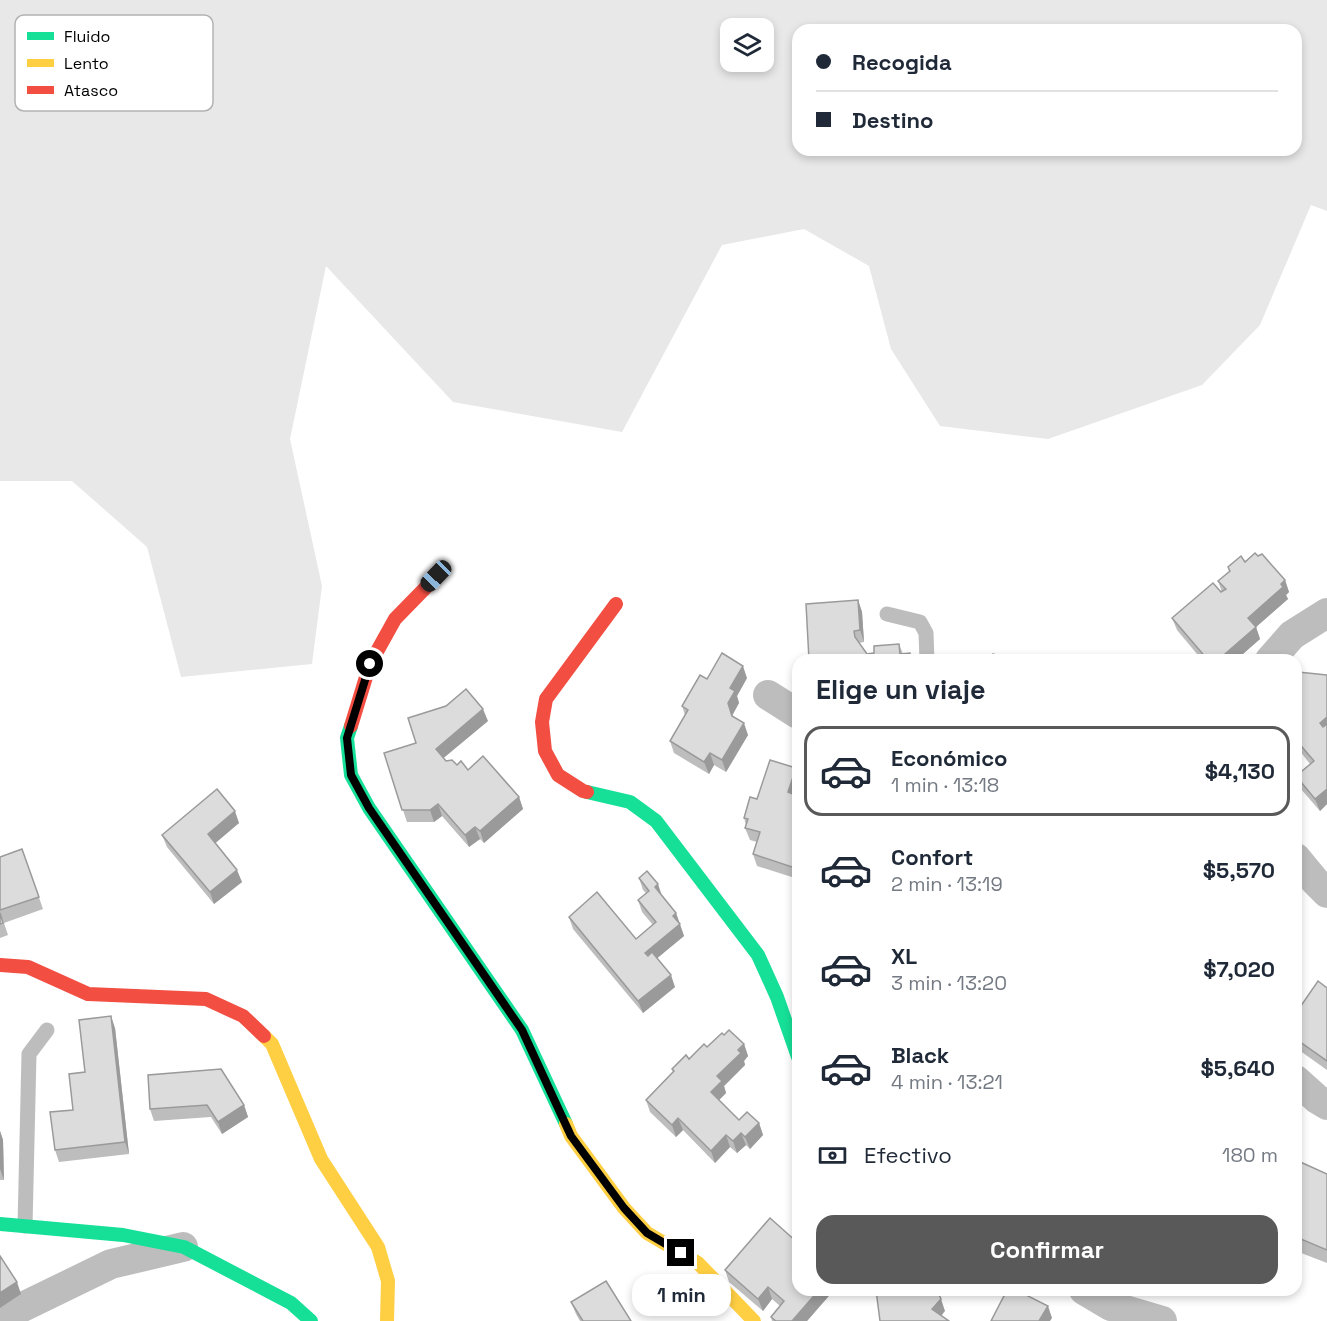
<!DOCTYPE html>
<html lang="es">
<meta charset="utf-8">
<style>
:root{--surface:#fff;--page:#f6f6f7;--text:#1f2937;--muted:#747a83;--line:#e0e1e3;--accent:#595959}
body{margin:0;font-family:"Space Grotesk",sans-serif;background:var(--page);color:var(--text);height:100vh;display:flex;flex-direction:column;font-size:22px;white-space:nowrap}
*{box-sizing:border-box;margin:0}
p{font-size:20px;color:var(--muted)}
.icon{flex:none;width:33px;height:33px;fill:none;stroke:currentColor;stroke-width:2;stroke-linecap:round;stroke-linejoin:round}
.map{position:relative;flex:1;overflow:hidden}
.panel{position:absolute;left:792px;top:654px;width:510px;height:642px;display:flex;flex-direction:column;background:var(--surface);border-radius:18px;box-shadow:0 3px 9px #0003}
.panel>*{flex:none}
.guide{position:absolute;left:792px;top:24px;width:510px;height:132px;border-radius:18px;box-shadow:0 3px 9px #0003;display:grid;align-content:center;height:132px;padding:0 24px;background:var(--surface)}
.controls{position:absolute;left:720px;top:18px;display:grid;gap:12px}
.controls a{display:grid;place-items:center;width:54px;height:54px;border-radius:12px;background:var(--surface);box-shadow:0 3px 9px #0003;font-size:30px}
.end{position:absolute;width:27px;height:27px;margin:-14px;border:8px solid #000;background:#fff;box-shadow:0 0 0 3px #fff}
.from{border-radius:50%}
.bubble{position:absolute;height:42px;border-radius:18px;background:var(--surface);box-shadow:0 3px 9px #0003;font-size:20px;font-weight:700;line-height:42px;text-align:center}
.car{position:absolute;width:18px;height:36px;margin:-18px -9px;border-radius:8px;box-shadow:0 0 4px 2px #0007;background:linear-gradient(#222 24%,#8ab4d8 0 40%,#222 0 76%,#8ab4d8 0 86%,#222 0)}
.guide b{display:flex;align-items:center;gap:21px;height:57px;font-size:22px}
.guide b+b{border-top:2px solid var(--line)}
.guide i{width:15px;height:15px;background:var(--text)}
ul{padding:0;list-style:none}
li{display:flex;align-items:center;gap:18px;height:90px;margin:0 12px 9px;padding:0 12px;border:3px solid transparent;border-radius:18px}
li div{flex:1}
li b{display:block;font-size:22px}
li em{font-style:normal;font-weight:700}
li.current{border-color:var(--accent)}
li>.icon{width:54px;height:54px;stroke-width:1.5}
h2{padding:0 24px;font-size:27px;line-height:72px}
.pay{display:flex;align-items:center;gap:15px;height:66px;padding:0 24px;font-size:22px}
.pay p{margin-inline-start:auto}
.action{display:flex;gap:12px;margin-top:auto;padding:12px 24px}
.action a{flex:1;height:69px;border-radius:18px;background:var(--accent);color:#fff;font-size:24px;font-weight:700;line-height:69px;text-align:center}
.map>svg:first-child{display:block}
.green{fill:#e8e8e8;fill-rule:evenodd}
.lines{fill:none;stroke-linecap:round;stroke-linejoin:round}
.lane{stroke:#bdbdbd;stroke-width:15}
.street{stroke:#bdbdbd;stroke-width:30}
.fast{stroke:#16e098;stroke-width:14}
.slow{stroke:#ffcf43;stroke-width:14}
.jam{stroke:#f24e42;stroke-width:14}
.wall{fill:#bdbdbd}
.shaded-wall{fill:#9a9a9a}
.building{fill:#dcdcdc;stroke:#9a9a9a;stroke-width:1.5}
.route{stroke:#000;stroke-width:8}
.key{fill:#fff;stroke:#b2b2b2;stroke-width:1.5}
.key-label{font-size:16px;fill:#000}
</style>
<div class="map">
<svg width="1327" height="1321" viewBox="0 0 1327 1321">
<rect width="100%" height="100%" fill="#fff"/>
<path class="green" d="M 0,0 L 1327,0 L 1327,211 L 1311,205 L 1260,325 L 1202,385 L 1048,439 L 940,426 L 891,349 L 869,266 L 804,229 L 722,245 L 622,432 L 453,402 L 326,266 L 290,439 L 322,586 L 312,664 L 181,677 L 147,547 L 72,481 L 0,481 ZM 730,28 L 764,28 L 764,62 L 730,62 ZM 798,30 L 1296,30 L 1296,150 L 798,150 Z"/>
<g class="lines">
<g class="lane">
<path d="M 887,614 L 920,622 L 926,633 L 927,660"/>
<path d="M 25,1226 L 29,1054 L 47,1030"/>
</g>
<g class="street">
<path d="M 1270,660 L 1292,635 L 1327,613"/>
<path d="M 768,695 L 798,714"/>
<path d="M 1296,858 L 1315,881 L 1327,893"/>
<path d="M 1296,1080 L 1317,1099 L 1327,1105"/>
<path d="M 1084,1290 L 1111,1306 L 1162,1321"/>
<path d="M 0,1318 L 111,1264 L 183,1247"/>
</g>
<g class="fast">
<path d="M 351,726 L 347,738 L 351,775 L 369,808 L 522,1030 L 566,1124"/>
<path d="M 587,792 L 630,802 L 656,821 L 758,955 L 777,997 L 798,1057"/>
<path d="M 0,1224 L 123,1235 L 184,1247 L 291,1303 L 311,1321"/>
</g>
<g class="slow">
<path d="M 264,1036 L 272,1044 L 321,1159 L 378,1247 L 388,1281 L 387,1321"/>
<path d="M 566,1124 L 571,1136 L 624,1208 L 647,1233 L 698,1263 L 754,1321"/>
</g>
<g class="jam">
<path d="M 351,726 L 370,664 L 395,619 L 436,577"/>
<path d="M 587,792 L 583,791 L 558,775 L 545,751 L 542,722 L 546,699 L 616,604"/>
<path d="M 0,965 L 28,967 L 88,994 L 206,999 L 243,1016 L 264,1036"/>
</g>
</g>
<g class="wall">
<path d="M 1258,556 L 1285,580 L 1289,592 L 1286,595 L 1288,599 L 1256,627 L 1260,639 L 1236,660 L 1202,660 L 1177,630 L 1172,618 L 1222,592 L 1218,581 L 1229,572 L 1228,567 Z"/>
<path d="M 858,600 L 862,612 L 864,642 L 859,643 L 867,654 L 874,653 L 899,644 L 903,654 L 910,653 L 912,660 L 809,660 Z"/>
<path d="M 1327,675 L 1327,804 L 1320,811 L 1300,788 L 1296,776 L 1310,764 L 1296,746 L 1296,690 Z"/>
<path d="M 747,678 L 737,696 L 739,703 L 732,715 L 748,735 L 726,772 L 714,765 L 709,774 L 674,753 L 670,741 L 685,715 L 682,706 L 707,679 Z"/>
<path d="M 488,721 L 443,758 L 446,761 L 468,770 L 519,797 L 523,809 L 484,843 L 480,839 L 469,847 L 442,816 L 434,822 L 407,822 L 384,753 Z"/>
<path d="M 796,768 L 798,775 L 798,786 L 795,795 L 798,796 L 798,879 L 757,866 L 753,854 L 757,842 L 750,840 L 745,828 L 746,825 L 744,818 L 757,799 Z"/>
<path d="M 239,823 L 215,843 L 242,882 L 214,904 L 167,847 L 162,835 Z"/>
<path d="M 22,849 L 43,909 L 4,923 L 8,935 L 0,938 L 0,857 Z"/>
<path d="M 639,878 L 662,896 L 676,913 L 684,936 L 657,958 L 675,987 L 643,1013 L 573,929 L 569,917 L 636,939 L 653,925 L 642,912 L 638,900 L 646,893 L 643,890 Z"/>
<path d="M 1327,988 L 1327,1070 L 1296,1048 L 1296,1013 Z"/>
<path d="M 115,1028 L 129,1154 L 59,1162 L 55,1150 L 73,1110 L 85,1072 Z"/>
<path d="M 724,1035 L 744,1044 L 748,1056 L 744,1061 L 745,1065 L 724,1086 L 726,1093 L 719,1100 L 739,1120 L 759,1123 L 763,1135 L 750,1149 L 746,1145 L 737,1153 L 730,1147 L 715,1163 L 683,1130 L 676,1137 L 650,1112 L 646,1100 L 673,1072 L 672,1069 L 707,1047 Z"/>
<path d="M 148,1075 L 244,1105 L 248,1117 L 222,1134 L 211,1117 L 154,1121 L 150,1109 Z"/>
<path d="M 0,1131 L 3,1140 L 4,1180 L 0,1180 Z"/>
<path d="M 1296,1160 L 1327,1174 L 1327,1263 L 1296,1251 Z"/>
<path d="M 725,1270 L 798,1290 L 834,1290 L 807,1321 L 772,1321 L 771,1317 L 780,1306 L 772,1299 L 763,1311 L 729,1282 Z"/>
<path d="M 571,1302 L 631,1321 L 580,1321 L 576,1314 Z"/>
</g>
<g class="shaded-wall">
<path d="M 1285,580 L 1289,592 L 1286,595 L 1288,599 L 1256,627 L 1260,639 L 1236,660 L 1218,660 L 1248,618 Z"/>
<path d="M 858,600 L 862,612 L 864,642 L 860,630 Z"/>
<path d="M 743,666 L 747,678 L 737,696 L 739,703 L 732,716 L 728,703 L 730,688 Z"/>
<path d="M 483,709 L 488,721 L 440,761 L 436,749 Z"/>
<path d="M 1327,717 L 1327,732 L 1320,723 Z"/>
<path d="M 744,723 L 748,735 L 726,772 L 722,760 Z"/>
<path d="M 710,753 L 714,765 L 709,774 L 704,762 Z"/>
<path d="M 796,768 L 798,775 L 798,786 L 792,804 L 788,792 Z"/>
<path d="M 1327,789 L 1327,804 L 1320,811 L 1315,799 Z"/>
<path d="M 519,797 L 523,809 L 484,843 L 480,831 Z"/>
<path d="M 438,804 L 442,816 L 434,822 L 430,810 Z"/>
<path d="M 235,811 L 239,823 L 212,846 L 208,834 Z"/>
<path d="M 475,827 L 480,839 L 469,847 L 465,835 Z"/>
<path d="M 237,870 L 242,882 L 214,904 L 210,892 Z"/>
<path d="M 658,884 L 662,896 L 655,887 Z"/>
<path d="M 676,913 L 684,936 L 649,965 L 645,953 L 673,916 Z"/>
<path d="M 671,975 L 675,987 L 643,1013 L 638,1001 Z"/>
<path d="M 111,1016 L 115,1028 L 129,1154 L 125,1142 Z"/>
<path d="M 744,1044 L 748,1056 L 744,1061 L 745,1065 L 724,1086 L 726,1093 L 715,1104 L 711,1092 L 717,1076 Z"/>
<path d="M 244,1105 L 248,1117 L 222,1134 L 218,1122 Z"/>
<path d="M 678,1118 L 683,1130 L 676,1137 L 672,1125 Z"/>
<path d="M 759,1123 L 763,1135 L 750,1149 L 745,1137 Z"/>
<path d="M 0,1131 L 3,1140 L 4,1180 L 0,1169 Z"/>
<path d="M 741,1133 L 746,1145 L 737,1153 L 733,1141 Z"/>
<path d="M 726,1135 L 730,1147 L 715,1163 L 711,1151 Z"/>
<path d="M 17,1282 L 21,1294 L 0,1308 L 0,1293 Z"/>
<path d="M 768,1287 L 772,1299 L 763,1311 L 758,1299 Z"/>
<path d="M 819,1290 L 834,1290 L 807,1321 L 792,1321 Z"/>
<path d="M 940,1296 L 945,1311 L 937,1321 L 932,1309 Z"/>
<path d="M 1048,1306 L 1052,1318 L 1050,1321 L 1039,1321 Z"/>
</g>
<g class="building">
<path d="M 1255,553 L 1258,556 L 1262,554 L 1285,580 L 1281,584 L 1283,587 L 1248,618 L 1256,627 L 1218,660 L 1208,660 L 1172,618 L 1213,583 L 1221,592 L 1226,589 L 1218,581 L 1230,571 L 1228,567 L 1241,556 L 1245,562 Z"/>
<path d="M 858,600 L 860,630 L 854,631 L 855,637 L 867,654 L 874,653 L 874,646 L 899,644 L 900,654 L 910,653 L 910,660 L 809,660 L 806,604 Z"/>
<path d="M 722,653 L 743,666 L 730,688 L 735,691 L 728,703 L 732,716 L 744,723 L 722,760 L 710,753 L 704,762 L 670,741 L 688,710 L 682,706 L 700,675 L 707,679 Z"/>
<path d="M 993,654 L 1010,660 L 991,660 Z"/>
<path d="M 1016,656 L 1027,660 L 1014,660 Z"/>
<path d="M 1298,672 L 1327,675 L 1327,717 L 1320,723 L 1323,727 L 1327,724 L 1327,789 L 1315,799 L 1296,776 L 1314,761 L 1296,740 L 1296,690 Z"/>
<path d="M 466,689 L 483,709 L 436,749 L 446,761 L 452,760 L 457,765 L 461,761 L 468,770 L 483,756 L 519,797 L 480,831 L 475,827 L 465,835 L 438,804 L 430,810 L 402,810 L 384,753 L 416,743 L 408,718 L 446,706 Z"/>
<path d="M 770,760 L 796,768 L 788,792 L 798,796 L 798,869 L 753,854 L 760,832 L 745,828 L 748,819 L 744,818 L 750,797 L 757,799 Z"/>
<path d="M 217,789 L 235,811 L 208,834 L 237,870 L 210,892 L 162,835 Z"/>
<path d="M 22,849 L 39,897 L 0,910 L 0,857 Z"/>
<path d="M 647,871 L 658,884 L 655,887 L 676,913 L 673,916 L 680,924 L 645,953 L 648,956 L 652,952 L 671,975 L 638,1001 L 569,917 L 597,892 L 636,939 L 656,922 L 638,900 L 649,891 L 639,878 Z"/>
<path d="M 0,913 L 3,923 L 0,924 Z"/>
<path d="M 1318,981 L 1327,988 L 1327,1061 L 1296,1039 L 1296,1013 Z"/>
<path d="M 111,1016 L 125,1142 L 55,1150 L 50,1112 L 73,1110 L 69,1074 L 85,1072 L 79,1020 Z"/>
<path d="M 729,1030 L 744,1044 L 738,1050 L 741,1053 L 717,1076 L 722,1081 L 711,1092 L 739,1120 L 747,1112 L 759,1123 L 745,1137 L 741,1133 L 733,1141 L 726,1135 L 711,1151 L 678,1118 L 672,1125 L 646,1100 L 674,1071 L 672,1069 L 686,1055 L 689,1059 L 704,1044 L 707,1047 L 722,1033 L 724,1035 Z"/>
<path d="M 221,1069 L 244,1105 L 218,1122 L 207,1105 L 150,1109 L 148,1075 Z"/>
<path d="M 1296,1160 L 1327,1174 L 1327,1250 L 1296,1237 Z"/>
<path d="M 770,1218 L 798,1243 L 798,1290 L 819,1290 L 792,1321 L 776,1321 L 771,1317 L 784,1301 L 768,1287 L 758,1299 L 725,1270 Z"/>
<path d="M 0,1256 L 17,1282 L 0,1293 Z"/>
<path d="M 606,1281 L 631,1321 L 583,1321 L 571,1302 Z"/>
<path d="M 876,1290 L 937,1290 L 941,1299 L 932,1309 L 949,1321 L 880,1321 Z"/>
<path d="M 1007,1290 L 1016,1290 L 1048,1306 L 1039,1321 L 991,1321 Z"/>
</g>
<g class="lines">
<path class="route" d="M 370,664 L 347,738 L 351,775 L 369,808 L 522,1030 L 571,1136 L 624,1208 L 647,1233 L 681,1253"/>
</g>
<rect x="15" y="15" width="198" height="96" rx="9" class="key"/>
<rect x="27" y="32" width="27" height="8" fill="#16e098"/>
<rect x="27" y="59" width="27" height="8" fill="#ffcf43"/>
<rect x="27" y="86" width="27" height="8" fill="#f24e42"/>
<g class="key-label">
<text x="64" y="42">Fluido</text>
<text x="64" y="69">Lento</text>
<text x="64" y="96">Atasco</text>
</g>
</svg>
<div class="controls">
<a><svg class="icon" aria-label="layers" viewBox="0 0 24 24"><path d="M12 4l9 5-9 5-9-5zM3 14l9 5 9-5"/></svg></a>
</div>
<i class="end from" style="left:370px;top:664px"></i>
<i class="end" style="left:681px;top:1253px"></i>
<div class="bubble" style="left:632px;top:1274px;width:99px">1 min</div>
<i class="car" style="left:436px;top:576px;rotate:224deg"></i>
<div class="guide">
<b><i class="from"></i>Recogida</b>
<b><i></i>Destino</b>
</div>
<section class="panel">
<h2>Elige un viaje</h2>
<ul>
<li class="current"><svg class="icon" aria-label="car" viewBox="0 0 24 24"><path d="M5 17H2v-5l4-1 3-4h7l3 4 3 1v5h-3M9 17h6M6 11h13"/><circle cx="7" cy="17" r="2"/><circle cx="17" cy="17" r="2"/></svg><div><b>Económico</b><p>1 min · 13:18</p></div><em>$4,130</em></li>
<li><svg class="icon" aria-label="car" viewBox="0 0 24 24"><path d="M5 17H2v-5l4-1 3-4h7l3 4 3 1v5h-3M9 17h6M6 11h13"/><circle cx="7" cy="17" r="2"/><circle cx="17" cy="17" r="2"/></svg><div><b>Confort</b><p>2 min · 13:19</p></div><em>$5,570</em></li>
<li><svg class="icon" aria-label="car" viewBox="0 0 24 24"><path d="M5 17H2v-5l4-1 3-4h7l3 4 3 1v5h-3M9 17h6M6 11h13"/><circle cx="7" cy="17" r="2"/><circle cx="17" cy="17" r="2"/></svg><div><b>XL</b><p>3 min · 13:20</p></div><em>$7,020</em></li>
<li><svg class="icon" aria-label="car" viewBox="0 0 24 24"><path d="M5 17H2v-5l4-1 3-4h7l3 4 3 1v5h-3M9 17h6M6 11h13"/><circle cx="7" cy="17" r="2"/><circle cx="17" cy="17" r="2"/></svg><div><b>Black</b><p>4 min · 13:21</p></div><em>$5,640</em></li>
</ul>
<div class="pay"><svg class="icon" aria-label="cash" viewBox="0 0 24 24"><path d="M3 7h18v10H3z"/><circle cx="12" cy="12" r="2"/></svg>Efectivo<p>180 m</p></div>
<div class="action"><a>Confirmar</a></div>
</section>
</div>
